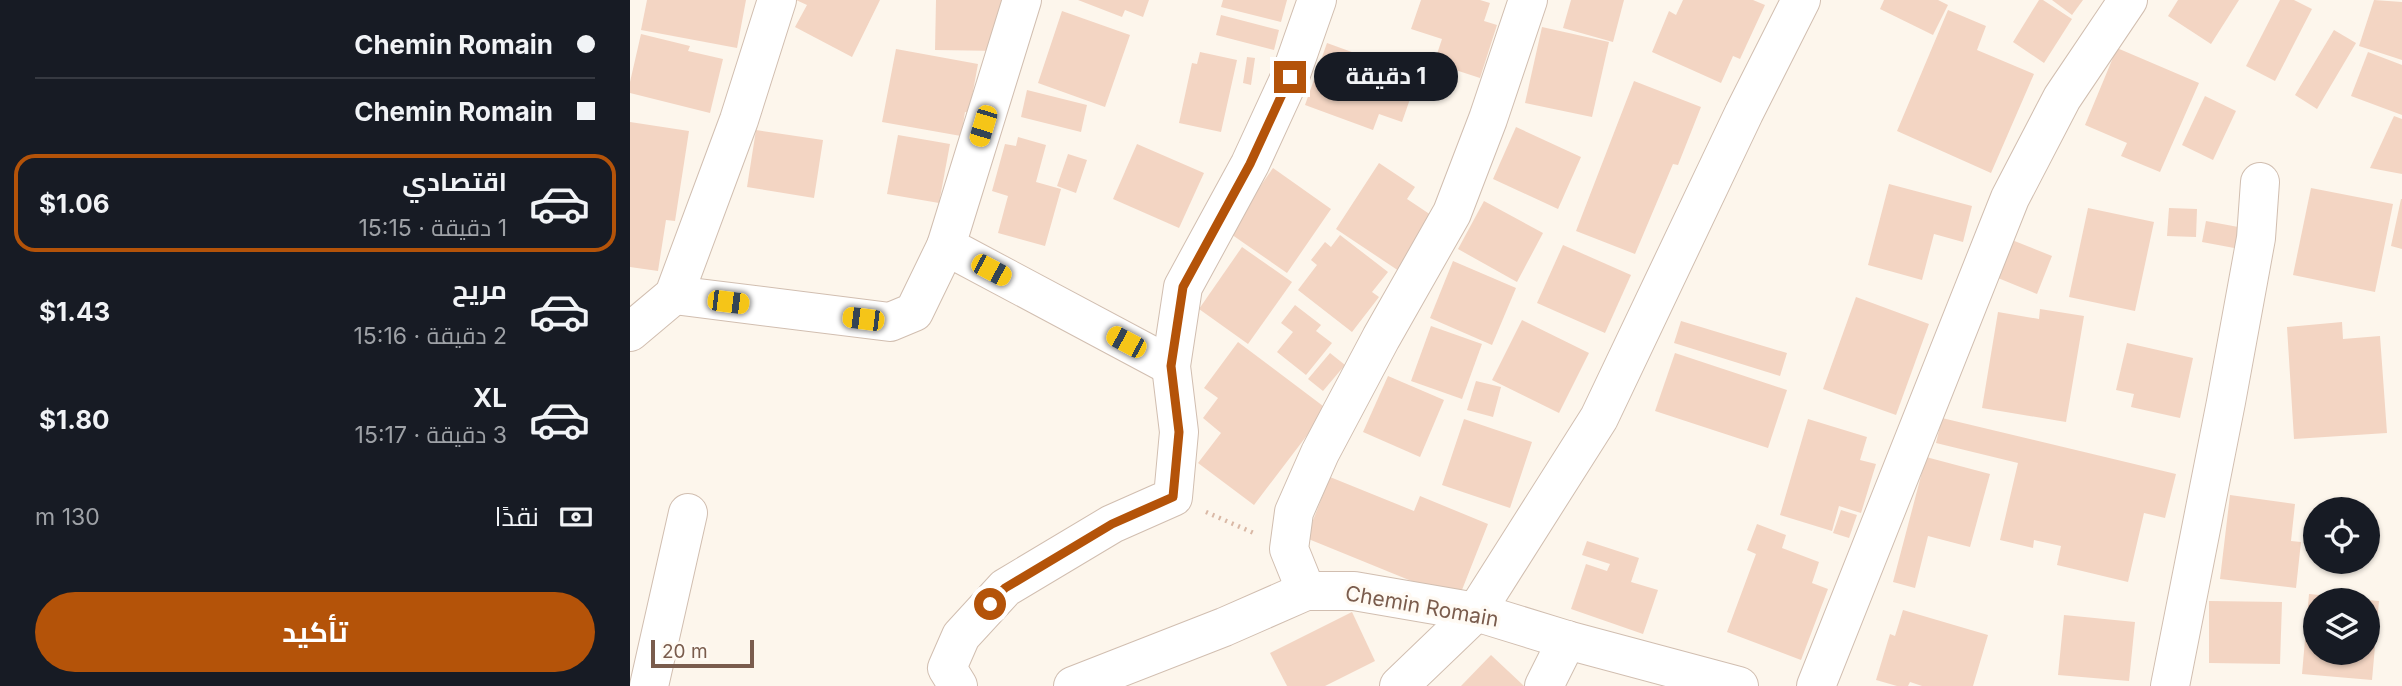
<!DOCTYPE html>
<html lang="ar">
<meta charset="utf-8">
<style>
:root{--surface:#171b24;--page:#242831;--text:#f1f3f6;--muted:#9ea1a6;--line:#363941;--accent:#b45309}
body{margin:0;font-family:Inter,Cairo,sans-serif;background:var(--page);color:var(--text);direction:rtl;height:100vh;display:flex;flex-direction:column;font-size:26px;white-space:nowrap}
*{box-sizing:border-box;margin:0}
p{font-size:23px;color:var(--muted)}
.icon{flex:none;width:38px;height:38px;fill:none;stroke:currentColor;stroke-width:2;stroke-linecap:round;stroke-linejoin:round}
.map{position:relative;flex:1;overflow:hidden;direction:ltr}
.panel{display:flex;flex-direction:column;background:var(--surface);width:630px}
.panel>*{flex:none}
.top-card{display:grid;align-content:center;height:154px;padding:0 35px;background:var(--surface)}
.buttons{position:absolute;left:1673px;top:497px;display:grid;gap:14px}
.buttons a{display:grid;place-items:center;width:77px;height:77px;border-radius:50%;background:var(--surface);box-shadow:0 2px 5px #0004;font-size:35px}
.scale{position:absolute;left:21px;bottom:18px;width:103px;box-sizing:border-box;padding-left:7px;border:4px solid #7a5c4d;border-top:0;font-size:19px;line-height:24px;white-space:nowrap;color:#7a5c4d;-webkit-text-stroke:5px #fffaf3;paint-order:stroke}
.end{position:absolute;width:32px;height:32px;margin:-16px;border:9px solid #b45309;background:#fff;box-shadow:0 0 0 4px #fff}
.from{border-radius:50%}
.bubble{position:absolute;height:49px;border-radius:24px;background:var(--surface);box-shadow:0 2px 5px #0004;font-size:23px;font-weight:700;line-height:49px;text-align:center;direction:rtl}
.car{position:absolute;width:21px;height:42px;margin:-21px -10px;border-radius:9px;box-shadow:0 0 5px 2px #0007;background:linear-gradient(#f5c518 24%,#345 0 40%,#f5c518 0 76%,#345 0 86%,#f5c518 0)}
.top-card b{display:flex;align-items:center;gap:24px;height:66px;font-size:26px}
.top-card b+b{border-top:2px solid var(--line)}
.top-card i{width:18px;height:18px;background:var(--text)}
ul{padding:0;list-style:none}
li{display:flex;align-items:center;gap:21px;height:98px;margin:0 14px 10px;padding:0 21px;border:4px solid transparent;border-radius:21px}
li div{flex:1}
li b{display:block;font-size:26px}
li em{font-style:normal;font-weight:700}
li.active{border-color:var(--accent)}
li>.icon{width:63px;height:63px;stroke-width:1.5}
.pay{display:flex;align-items:center;gap:18px;height:77px;padding:0 35px;font-size:26px}
.pay p{margin-inline-start:auto}
.cta{display:flex;gap:14px;margin-top:auto;padding:14px 35px}
.cta a{flex:1;height:80px;border-radius:42px;background:var(--accent);color:#fff;font-size:28px;font-weight:700;line-height:80px;text-align:center}
main{display:flex;flex:1;min-height:0}
.map>svg:first-child{display:block}
.building{fill:#f3d5c3}
.lines{fill:none;stroke-linecap:round;stroke-linejoin:round}
.minor-casing{stroke:#d1beb0;stroke-width:40}
.tertiary-casing{stroke:#d1beb0;stroke-width:40}
.path{stroke:#d9b8a5;stroke-width:4.5;stroke-dasharray:2 5;stroke-linecap:butt}
.minor{stroke:#fff;stroke-width:38}
.tertiary{stroke:#fff;stroke-width:38}
.route{stroke:#b45309;stroke-width:9}
.labels{text-anchor:middle;dominant-baseline:central;stroke-width:7;stroke-linejoin:round;paint-order:stroke}
.street-label{font-size:21px;fill:#7a5c4d;stroke:#fffaf3}
</style>
<main>
<div class="map">
<svg width="1772" height="686" viewBox="0 0 1772 686">
<rect width="100%" height="100%" fill="#fdf6ec"/>
<g class="building">
<path d="M 17,0 L 116,0 L 107,48 L 11,30 Z"/>
<path d="M 166,0 L 250,0 L 222,57 L 165,27 L 177,5 Z"/>
<path d="M 306,0 L 372,0 L 371,51 L 305,50 Z"/>
<path d="M 448,0 L 519,0 L 513,17 L 495,10 L 492,17 Z"/>
<path d="M 593,0 L 657,0 L 651,22 L 591,7 Z"/>
<path d="M 791,0 L 850,0 L 860,3 L 854,21 L 867,25 L 850,78 L 804,63 L 812,39 L 781,29 Z"/>
<path d="M 941,0 L 994,0 L 983,42 L 933,28 Z"/>
<path d="M 1053,0 L 1123,0 L 1135,5 L 1110,59 L 1103,56 L 1091,83 L 1022,52 L 1039,11 L 1046,15 Z"/>
<path d="M 1254,0 L 1308,0 L 1318,5 L 1303,35 L 1250,9 Z"/>
<path d="M 1409,0 L 1413,0 L 1442,19 L 1414,63 L 1383,42 Z"/>
<path d="M 1422,0 L 1453,0 L 1442,15 Z"/>
<path d="M 1548,0 L 1609,0 L 1581,44 L 1538,16 Z"/>
<path d="M 1650,0 L 1664,0 L 1682,9 L 1645,81 L 1616,66 Z"/>
<path d="M 1744,0 L 1772,2 L 1772,60 L 1729,46 Z"/>
<path d="M 1318,10 L 1356,26 L 1347,50 L 1404,74 L 1361,173 L 1267,131 Z"/>
<path d="M 432,11 L 500,35 L 475,107 L 408,83 Z"/>
<path d="M 591,15 L 649,30 L 644,50 L 586,35 Z"/>
<path d="M 912,27 L 979,42 L 962,117 L 895,103 Z"/>
<path d="M 1704,30 L 1726,43 L 1687,109 L 1665,95 Z"/>
<path d="M 11,34 L 60,46 L 58,51 L 93,59 L 80,113 L 0,93 L 0,82 Z"/>
<path d="M 697,43 L 788,76 L 772,122 L 749,114 L 743,130 L 675,105 Z"/>
<path d="M 1487,48 L 1569,83 L 1530,172 L 1491,156 L 1497,143 L 1455,125 Z"/>
<path d="M 266,49 L 348,64 L 339,113 L 335,112 L 331,136 L 252,122 Z"/>
<path d="M 570,52 L 607,60 L 591,132 L 549,123 L 562,63 L 567,64 Z"/>
<path d="M 1738,52 L 1772,65 L 1772,115 L 1721,96 Z"/>
<path d="M 617,57 L 625,58 L 621,85 L 613,83 Z"/>
<path d="M 1004,81 L 1071,107 L 1048,165 L 1043,164 L 1005,254 L 946,231 Z"/>
<path d="M 397,90 L 457,105 L 451,132 L 391,117 Z"/>
<path d="M 1575,96 L 1606,111 L 1583,160 L 1552,145 Z"/>
<path d="M 1764,116 L 1772,119 L 1772,174 L 1740,168 Z"/>
<path d="M 0,122 L 59,131 L 45,221 L 36,220 L 28,271 L 0,267 Z"/>
<path d="M 886,127 L 951,157 L 928,209 L 863,179 Z"/>
<path d="M 126,130 L 193,140 L 184,198 L 117,187 Z"/>
<path d="M 268,135 L 320,144 L 309,203 L 257,194 Z"/>
<path d="M 388,137 L 416,145 L 406,182 L 431,189 L 415,246 L 368,233 L 378,196 L 362,191 L 375,144 L 386,146 Z"/>
<path d="M 507,144 L 574,173 L 549,228 L 483,199 Z"/>
<path d="M 438,154 L 457,160 L 446,193 L 427,186 Z"/>
<path d="M 749,163 L 785,187 L 777,199 L 804,217 L 769,271 L 706,229 Z"/>
<path d="M 643,168 L 701,209 L 657,273 L 598,232 Z"/>
<path d="M 1259,184 L 1342,206 L 1333,242 L 1304,234 L 1292,280 L 1238,265 Z"/>
<path d="M 1681,188 L 1763,204 L 1745,292 L 1663,275 Z"/>
<path d="M 1771,199 L 1772,199 L 1772,249 L 1761,246 Z"/>
<path d="M 854,201 L 913,233 L 887,282 L 828,249 Z"/>
<path d="M 1458,208 L 1524,222 L 1505,311 L 1439,297 Z"/>
<path d="M 1539,208 L 1567,209 L 1566,237 L 1537,236 Z"/>
<path d="M 1576,221 L 1619,229 L 1615,250 L 1572,242 Z"/>
<path d="M 710,235 L 758,272 L 742,292 L 749,297 L 722,332 L 668,290 L 687,265 L 681,260 L 695,242 L 701,247 Z"/>
<path d="M 1382,240 L 1422,256 L 1407,294 L 1368,278 Z"/>
<path d="M 933,245 L 1001,275 L 975,333 L 907,303 Z"/>
<path d="M 612,247 L 662,282 L 618,344 L 569,309 Z"/>
<path d="M 823,261 L 886,288 L 862,345 L 800,318 Z"/>
<path d="M 1226,297 L 1299,324 L 1266,415 L 1193,389 Z"/>
<path d="M 665,305 L 691,325 L 686,331 L 702,343 L 676,375 L 647,352 L 663,332 L 651,323 Z"/>
<path d="M 1410,309 L 1454,316 L 1436,422 L 1352,408 L 1368,312 L 1409,319 Z"/>
<path d="M 892,320 L 959,353 L 929,413 L 862,380 Z"/>
<path d="M 1051,321 L 1157,353 L 1150,376 L 1044,343 Z"/>
<path d="M 1712,322 L 1713,339 L 1750,336 L 1757,433 L 1664,439 L 1657,327 Z"/>
<path d="M 801,326 L 852,344 L 832,399 L 781,381 Z"/>
<path d="M 608,342 L 697,409 L 624,505 L 568,463 L 591,433 L 573,418 L 588,398 L 574,388 Z"/>
<path d="M 1497,343 L 1563,358 L 1550,418 L 1501,407 L 1504,394 L 1486,390 Z"/>
<path d="M 700,353 L 715,365 L 693,391 L 678,379 Z"/>
<path d="M 1045,353 L 1157,390 L 1138,448 L 1025,411 Z"/>
<path d="M 758,376 L 814,400 L 790,457 L 733,432 Z"/>
<path d="M 846,381 L 871,387 L 863,417 L 837,410 Z"/>
<path d="M 1312,418 L 1546,474 L 1535,518 L 1514,513 L 1498,582 L 1427,565 L 1431,546 L 1404,540 L 1403,548 L 1370,540 L 1388,463 L 1306,443 Z"/>
<path d="M 834,419 L 902,442 L 880,508 L 812,485 Z"/>
<path d="M 1178,419 L 1237,437 L 1230,460 L 1246,464 L 1231,513 L 1209,506 L 1202,531 L 1150,515 Z"/>
<path d="M 1296,457 L 1360,474 L 1340,547 L 1298,536 L 1285,588 L 1263,582 Z"/>
<path d="M 700,477 L 784,511 L 790,496 L 858,524 L 828,600 L 676,538 Z"/>
<path d="M 1600,495 L 1665,504 L 1661,541 L 1671,542 L 1666,588 L 1590,579 Z"/>
<path d="M 1211,510 L 1227,515 L 1219,538 L 1203,533 Z"/>
<path d="M 1127,524 L 1156,535 L 1152,548 L 1189,562 L 1182,583 L 1198,589 L 1171,660 L 1097,632 L 1126,554 L 1117,550 Z"/>
<path d="M 957,541 L 1009,558 L 1001,582 L 1028,590 L 1013,634 L 941,609 L 956,564 L 977,571 L 980,564 L 952,555 Z"/>
<path d="M 1679,594 L 1723,598 L 1723,600 L 1685,600 L 1685,653 L 1738,653 L 1738,600 L 1749,601 L 1742,680 L 1672,674 Z"/>
<path d="M 1579,601 L 1652,602 L 1650,664 L 1579,663 Z"/>
<path d="M 1273,610 L 1358,635 L 1343,686 L 1292,686 L 1280,682 L 1278,686 L 1267,686 L 1246,680 L 1260,634 L 1265,636 Z"/>
<path d="M 722,612 L 745,661 L 695,686 L 657,686 L 640,653 Z"/>
<path d="M 1434,615 L 1505,622 L 1499,681 L 1428,675 Z"/>
<path d="M 861,655 L 894,686 L 831,686 Z"/>
</g>
<g class="lines">
<g class="minor-casing">
<g id="minor">
<path d="M 392,0 L 316,246 L 541,366"/>
<path d="M 44,295 L 260,322 L 284,312 L 316,246"/>
<path d="M 0,332 L 44,295 L 109,120 L 147,0"/>
<path d="M 676,591 L 659,549 L 664,512 L 690,453 L 751,338 L 822,213 L 858,119 L 898,0"/>
<path d="M 19,686 L 58,513"/>
<path d="M 769,686 L 846,612 L 969,418 L 1114,113 L 1171,0"/>
<path d="M 914,686 L 937,640"/>
<path d="M 1186,686 L 1380,198 L 1432,98 L 1498,0"/>
<path d="M 1540,686 L 1596,402 L 1626,238 L 1630,182"/>
</g>
</g>
<g class="tertiary-casing">
<g id="tertiary">
<path d="M 328,686 L 317,668 L 331,636 L 375,588 L 482,524 L 543,497 L 549,432 L 541,366 L 553,287 L 620,164 L 660,77 L 687,0"/>
<path d="M 443,686 L 594,627 L 676,591 L 724,591 L 846,612 L 937,640 L 1109,686"/>
</g>
</g>
<path class="path" d="M 576,512 L 626,534"/>
<use href="#minor" class="minor"/>
<use href="#tertiary" class="tertiary"/>
</g>
<g class="lines">
<path class="route" d="M 360,604 L 375,588 L 482,524 L 543,497 L 549,432 L 541,366 L 553,287 L 620,164 L 660,77"/>
</g>
<g class="labels">
<g class="street-label">
<text transform="translate(792 606) rotate(10)">Chemin Romain</text>
</g>
</g>
</svg>
<div class="buttons">
<a><svg class="icon" aria-label="locate" viewBox="0 0 24 24"><circle cx="12" cy="12" r="6"/><path d="M12 2v4M12 18v4M2 12h4M18 12h4"/></svg></a>
<a><svg class="icon" aria-label="layers" viewBox="0 0 24 24"><path d="M12 4l9 5-9 5-9-5zM3 14l9 5 9-5"/></svg></a>
</div>
<div class="scale">20 m</div>
<i class="end from" style="left:360px;top:604px"></i>
<i class="end" style="left:660px;top:77px"></i>
<div class="bubble" style="left:684px;top:52px;width:144px">1 دقيقة</div>
<i class="car" style="left:353px;top:126px;rotate:197deg"></i>
<i class="car" style="left:361px;top:270px;rotate:118deg"></i>
<i class="car" style="left:98px;top:302px;rotate:97deg"></i>
<i class="car" style="left:233px;top:319px;rotate:277deg"></i>
<i class="car" style="left:496px;top:342px;rotate:298deg"></i>
</div>
<section class="panel">
<div class="top-card">
<b><i class="from"></i>Chemin Romain</b>
<b><i></i>Chemin Romain</b>
</div>
<ul>
<li class="active"><svg class="icon" aria-label="car" viewBox="0 0 24 24"><path d="M5 17H2v-5l4-1 3-4h7l3 4 3 1v5h-3M9 17h6M6 11h13"/><circle cx="7" cy="17" r="2"/><circle cx="17" cy="17" r="2"/></svg><div><b>اقتصادي</b><p>1 دقيقة · 15:15</p></div><em>$1.06</em></li>
<li><svg class="icon" aria-label="car" viewBox="0 0 24 24"><path d="M5 17H2v-5l4-1 3-4h7l3 4 3 1v5h-3M9 17h6M6 11h13"/><circle cx="7" cy="17" r="2"/><circle cx="17" cy="17" r="2"/></svg><div><b>مريح</b><p>2 دقيقة · 15:16</p></div><em>$1.43</em></li>
<li><svg class="icon" aria-label="car" viewBox="0 0 24 24"><path d="M5 17H2v-5l4-1 3-4h7l3 4 3 1v5h-3M9 17h6M6 11h13"/><circle cx="7" cy="17" r="2"/><circle cx="17" cy="17" r="2"/></svg><div><b>XL</b><p>3 دقيقة · 15:17</p></div><em>$1.80</em></li>
</ul>
<div class="pay"><svg class="icon" aria-label="cash" viewBox="0 0 24 24"><path d="M3 7h18v10H3z"/><circle cx="12" cy="12" r="2"/></svg>نقدًا<p>130 m</p></div>
<div class="cta"><a>تأكيد</a></div>
</section>
</main>
